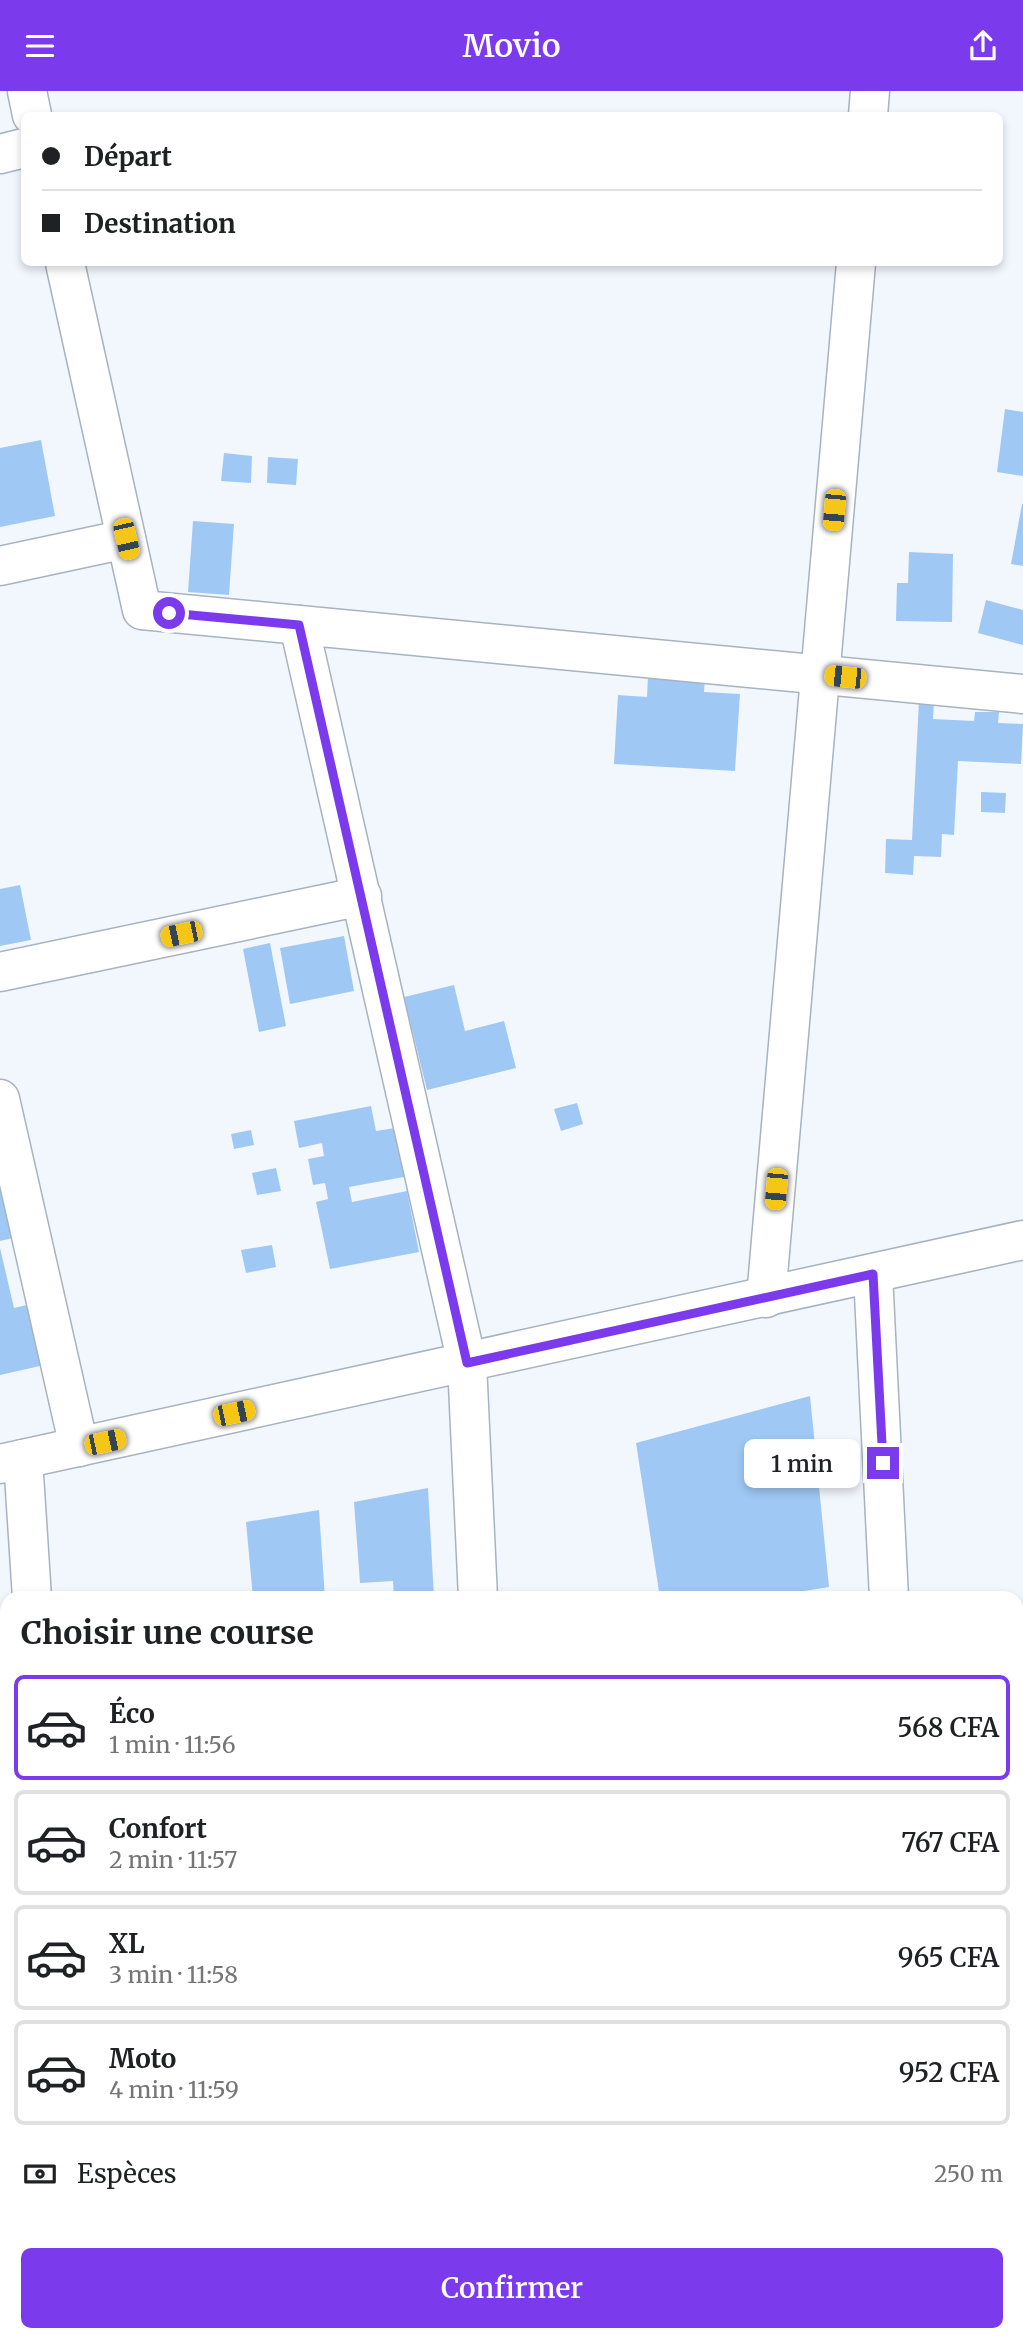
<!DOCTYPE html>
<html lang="fr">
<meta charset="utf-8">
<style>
:root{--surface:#fff;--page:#f6f6f6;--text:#202124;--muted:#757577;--line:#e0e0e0;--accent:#7c3aed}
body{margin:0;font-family:Merriweather,serif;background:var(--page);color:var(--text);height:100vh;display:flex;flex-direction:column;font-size:26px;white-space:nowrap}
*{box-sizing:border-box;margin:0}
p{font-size:23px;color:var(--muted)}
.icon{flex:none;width:38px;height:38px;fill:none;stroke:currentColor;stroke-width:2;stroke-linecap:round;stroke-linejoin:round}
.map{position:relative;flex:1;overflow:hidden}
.panel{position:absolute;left:0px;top:1500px;width:1024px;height:751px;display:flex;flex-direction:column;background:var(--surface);border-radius:21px 21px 0 0;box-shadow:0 4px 10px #0003}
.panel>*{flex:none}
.hud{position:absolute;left:21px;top:21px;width:982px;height:154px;border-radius:10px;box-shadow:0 4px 10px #0003;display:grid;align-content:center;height:154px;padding:0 21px;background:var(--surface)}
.end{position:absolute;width:32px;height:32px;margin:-16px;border:9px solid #7c3aed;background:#fff;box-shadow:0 0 0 4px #fff}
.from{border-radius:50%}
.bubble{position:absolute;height:49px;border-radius:10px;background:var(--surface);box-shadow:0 4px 10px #0003;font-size:23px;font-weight:600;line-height:49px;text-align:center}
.car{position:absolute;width:21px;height:42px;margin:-21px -10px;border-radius:9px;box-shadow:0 0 5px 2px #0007;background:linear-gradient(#f5c518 24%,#345 0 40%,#f5c518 0 76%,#345 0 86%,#f5c518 0)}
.hud b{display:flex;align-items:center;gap:24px;height:66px;font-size:26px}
.hud b+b{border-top:2px solid var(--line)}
.hud i{width:18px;height:18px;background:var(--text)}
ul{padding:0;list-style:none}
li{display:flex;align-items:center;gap:21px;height:105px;margin:0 14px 10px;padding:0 7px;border:4px solid var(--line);border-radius:10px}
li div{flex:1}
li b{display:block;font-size:26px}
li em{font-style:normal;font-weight:600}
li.current{border-color:var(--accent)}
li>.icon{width:63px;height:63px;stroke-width:1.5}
h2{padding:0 21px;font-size:32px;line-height:84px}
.pay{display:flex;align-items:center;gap:18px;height:77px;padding:0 21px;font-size:26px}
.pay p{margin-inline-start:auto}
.primary-button{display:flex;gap:14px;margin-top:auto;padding:14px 21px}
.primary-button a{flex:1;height:80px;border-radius:10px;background:var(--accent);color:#fff;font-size:28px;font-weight:600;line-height:80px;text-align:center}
header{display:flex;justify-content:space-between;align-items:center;height:91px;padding:0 21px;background:var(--accent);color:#fff;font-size:32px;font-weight:600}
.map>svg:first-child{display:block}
.building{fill:#9fc9f4}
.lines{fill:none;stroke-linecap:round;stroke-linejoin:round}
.minor-casing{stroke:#a7b3bf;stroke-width:41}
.tertiary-casing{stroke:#a7b3bf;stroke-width:41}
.trunk-casing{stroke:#a7b3bf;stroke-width:41}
.minor{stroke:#fff;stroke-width:38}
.tertiary{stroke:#fff;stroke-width:38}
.trunk{stroke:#fff;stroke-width:38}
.route{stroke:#7c3aed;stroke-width:9}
</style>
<header><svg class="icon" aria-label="menu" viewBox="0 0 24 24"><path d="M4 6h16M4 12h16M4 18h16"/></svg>Movio<svg class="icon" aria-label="share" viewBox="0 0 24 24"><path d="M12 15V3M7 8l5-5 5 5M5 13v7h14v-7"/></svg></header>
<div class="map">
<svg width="1023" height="2250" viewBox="0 0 1023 2250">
<rect width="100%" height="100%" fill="#f2f7fd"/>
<g class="building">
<path d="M 1005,318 L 1023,321 L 1023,385 L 997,381 Z"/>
<path d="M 41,349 L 55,425 L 0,436 L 0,357 Z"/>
<path d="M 224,362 L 252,365 L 251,392 L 221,390 Z"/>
<path d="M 268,366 L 298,368 L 296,394 L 267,392 Z"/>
<path d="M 1022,413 L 1023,413 L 1023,475 L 1011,473 Z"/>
<path d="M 193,430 L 234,433 L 229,504 L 188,501 Z"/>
<path d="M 909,461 L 953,463 L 952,531 L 896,530 L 897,492 L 908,492 Z"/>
<path d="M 986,509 L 1023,519 L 1023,554 L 978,542 Z"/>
<path d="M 648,584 L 705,587 L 704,601 L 740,603 L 735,680 L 614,673 L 618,604 L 647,606 Z"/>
<path d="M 919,609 L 934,609 L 933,628 L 974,630 L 975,621 L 999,621 L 998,632 L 1023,633 L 1021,673 L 958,670 L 954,744 L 942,743 L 941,766 L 914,765 L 913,784 L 885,782 L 886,748 L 912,749 Z"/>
<path d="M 981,701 L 1006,702 L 1005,722 L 981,721 Z"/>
<path d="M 20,794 L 31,849 L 0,855 L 0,798 Z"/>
<path d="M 344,845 L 354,900 L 290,913 L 280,857 Z"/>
<path d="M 270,852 L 286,935 L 259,941 L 243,858 Z"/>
<path d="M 454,894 L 465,940 L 504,930 L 516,977 L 427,999 L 404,906 Z"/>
<path d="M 577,1012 L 583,1033 L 561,1040 L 554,1018 Z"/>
<path d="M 371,1015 L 376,1040 L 395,1037 L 404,1086 L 349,1096 L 352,1111 L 407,1100 L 419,1161 L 330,1178 L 316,1111 L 328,1108 L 325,1092 L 313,1094 L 308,1068 L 324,1065 L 322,1052 L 299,1057 L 294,1030 Z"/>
<path d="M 251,1039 L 254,1054 L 234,1058 L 231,1043 Z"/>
<path d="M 276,1077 L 281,1100 L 257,1104 L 252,1082 Z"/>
<path d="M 0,1095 L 13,1147 L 0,1150 Z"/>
<path d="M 272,1154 L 276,1176 L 246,1182 L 241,1159 Z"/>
<path d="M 0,1157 L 14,1217 L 27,1214 L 40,1275 L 0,1284 Z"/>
<path d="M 810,1305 L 829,1496 L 760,1507 L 660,1507 L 636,1352 Z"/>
<path d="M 428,1397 L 434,1507 L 394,1507 L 393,1490 L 360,1492 L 354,1411 Z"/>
<path d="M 319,1419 L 325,1507 L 253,1507 L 246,1431 Z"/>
<rect x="0" y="1816" width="7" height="29"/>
<path d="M 1023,1838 L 1023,1876 L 1017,1877 L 1017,1839 Z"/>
<path d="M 1017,2204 L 1023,2204 L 1023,2246 L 997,2247 L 997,2244 L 1017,2244 Z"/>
<rect x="522" y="2244" width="44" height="6"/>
</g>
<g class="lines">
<g class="minor-casing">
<g id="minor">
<path d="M 27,0 L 32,24"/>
<path d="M 0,63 L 24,57"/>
<path d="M 65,172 L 142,519 L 1023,603"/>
<path d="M 0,475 L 126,448"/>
<path d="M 299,534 L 467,1272 L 478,1507"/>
<path d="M 0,881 L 362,805"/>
<path d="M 0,1008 L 79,1356"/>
<path d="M 873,1183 L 889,1507"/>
<path d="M 23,1368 L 32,1507"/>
<path d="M 0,1661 L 7,1660"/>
<path d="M 1017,1992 L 1023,1992"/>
<path d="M 0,2058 L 7,2057"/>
<path d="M 77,2244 L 77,2250"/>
<path d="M 516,2244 L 516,2250"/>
<path d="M 926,2244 L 926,2250"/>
</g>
</g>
<g class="tertiary-casing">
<g id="tertiary">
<path d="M 868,24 L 870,0"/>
<path d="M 766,1207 L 856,172"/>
</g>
</g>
<g class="trunk-casing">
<path id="trunk" d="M 0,1373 L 1023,1149"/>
</g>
<use href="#minor" class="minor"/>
<use href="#tertiary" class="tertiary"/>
<use href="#trunk" class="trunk"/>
</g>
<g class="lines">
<path class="route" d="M 169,522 L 299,534 L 467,1272 L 873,1183 L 883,1372"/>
</g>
</svg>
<i class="end from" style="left:169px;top:522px"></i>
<i class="end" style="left:883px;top:1372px"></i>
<div class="bubble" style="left:744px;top:1348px;width:116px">1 min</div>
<i class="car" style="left:834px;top:419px;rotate:185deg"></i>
<i class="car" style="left:126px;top:448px;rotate:167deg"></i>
<i class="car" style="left:845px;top:586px;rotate:276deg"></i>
<i class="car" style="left:181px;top:843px;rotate:258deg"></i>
<i class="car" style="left:776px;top:1098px;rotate:185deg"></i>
<i class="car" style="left:234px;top:1322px;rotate:78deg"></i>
<i class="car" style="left:105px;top:1351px;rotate:78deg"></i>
<div class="hud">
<b><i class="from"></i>Départ</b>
<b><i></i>Destination</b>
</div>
<section class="panel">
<h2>Choisir une course</h2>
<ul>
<li class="current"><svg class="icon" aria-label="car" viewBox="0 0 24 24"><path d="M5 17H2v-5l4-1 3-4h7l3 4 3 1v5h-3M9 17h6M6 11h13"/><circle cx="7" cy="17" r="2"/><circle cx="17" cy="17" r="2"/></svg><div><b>Éco</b><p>1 min · 11:56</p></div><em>568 CFA</em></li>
<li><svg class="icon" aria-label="car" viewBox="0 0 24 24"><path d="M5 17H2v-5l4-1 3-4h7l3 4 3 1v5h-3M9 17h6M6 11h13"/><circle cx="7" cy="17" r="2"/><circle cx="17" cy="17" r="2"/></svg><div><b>Confort</b><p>2 min · 11:57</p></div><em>767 CFA</em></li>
<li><svg class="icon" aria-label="car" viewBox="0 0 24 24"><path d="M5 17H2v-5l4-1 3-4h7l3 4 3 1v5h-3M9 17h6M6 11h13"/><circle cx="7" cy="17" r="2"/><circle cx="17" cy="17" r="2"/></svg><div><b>XL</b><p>3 min · 11:58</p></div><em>965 CFA</em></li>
<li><svg class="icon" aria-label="car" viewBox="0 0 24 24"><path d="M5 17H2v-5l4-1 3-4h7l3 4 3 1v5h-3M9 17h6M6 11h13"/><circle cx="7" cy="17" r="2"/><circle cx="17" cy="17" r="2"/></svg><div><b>Moto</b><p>4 min · 11:59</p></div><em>952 CFA</em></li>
</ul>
<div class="pay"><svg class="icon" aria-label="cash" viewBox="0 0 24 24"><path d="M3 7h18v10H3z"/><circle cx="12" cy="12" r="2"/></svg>Espèces<p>250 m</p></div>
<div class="primary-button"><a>Confirmer</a></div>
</section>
</div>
